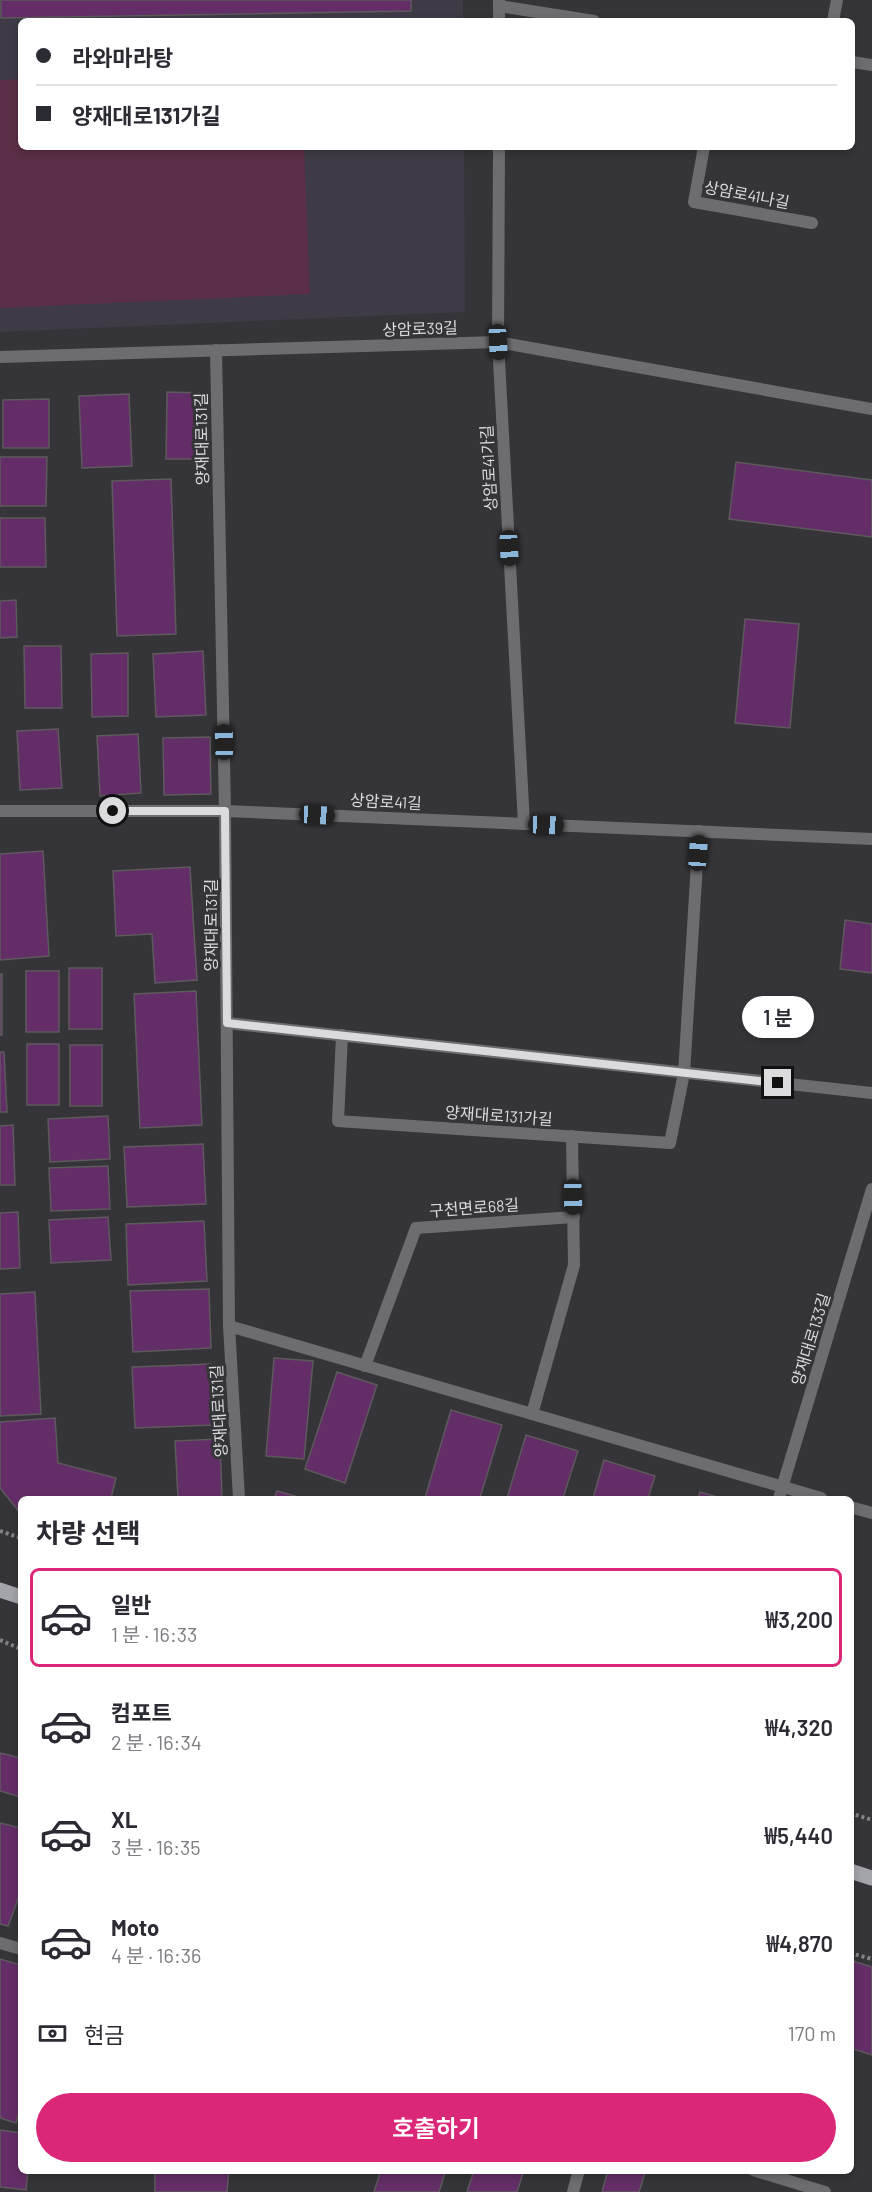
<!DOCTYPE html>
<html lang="ko">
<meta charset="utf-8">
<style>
:root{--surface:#fff;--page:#f7f7f7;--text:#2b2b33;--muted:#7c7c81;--line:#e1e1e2;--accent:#db2777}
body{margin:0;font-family:Barlow,"Noto Sans KR",sans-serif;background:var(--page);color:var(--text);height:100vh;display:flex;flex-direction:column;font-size:22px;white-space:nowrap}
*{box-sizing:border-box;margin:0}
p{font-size:20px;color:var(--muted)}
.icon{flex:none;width:33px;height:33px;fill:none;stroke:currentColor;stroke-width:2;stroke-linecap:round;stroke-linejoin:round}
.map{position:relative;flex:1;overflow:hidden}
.drawer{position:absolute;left:18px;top:1496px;width:836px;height:678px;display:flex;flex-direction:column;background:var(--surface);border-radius:9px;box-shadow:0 3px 9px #0003}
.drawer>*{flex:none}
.guide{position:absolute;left:18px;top:18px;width:837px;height:132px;border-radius:9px;box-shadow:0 3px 9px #0003;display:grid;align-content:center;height:132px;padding:0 18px;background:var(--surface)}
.end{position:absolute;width:27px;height:27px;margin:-14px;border:8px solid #dbdadd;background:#111;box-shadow:0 0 0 3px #111}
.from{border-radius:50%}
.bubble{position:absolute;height:42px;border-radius:21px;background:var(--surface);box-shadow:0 3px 9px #0003;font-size:20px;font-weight:600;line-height:42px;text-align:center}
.car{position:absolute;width:18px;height:36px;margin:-18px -9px;border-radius:8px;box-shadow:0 0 4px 2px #0007;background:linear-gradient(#222 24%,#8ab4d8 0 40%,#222 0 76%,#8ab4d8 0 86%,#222 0)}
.guide b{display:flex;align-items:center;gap:21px;height:57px;font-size:22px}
.guide b+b{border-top:2px solid var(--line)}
.guide i{width:15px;height:15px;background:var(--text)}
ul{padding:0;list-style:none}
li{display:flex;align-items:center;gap:18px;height:99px;margin:0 12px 9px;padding:0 6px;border:3px solid transparent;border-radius:9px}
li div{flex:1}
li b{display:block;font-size:22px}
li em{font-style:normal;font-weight:600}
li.active{border-color:var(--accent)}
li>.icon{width:54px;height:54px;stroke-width:1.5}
h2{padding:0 18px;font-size:27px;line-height:72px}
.pay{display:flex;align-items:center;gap:15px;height:66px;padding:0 18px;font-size:22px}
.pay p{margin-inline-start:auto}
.cta{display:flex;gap:12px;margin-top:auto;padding:12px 18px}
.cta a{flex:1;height:69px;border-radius:36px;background:var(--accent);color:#fff;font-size:24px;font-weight:600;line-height:69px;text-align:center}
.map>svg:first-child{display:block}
.built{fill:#3f3b46}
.green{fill:#5b2f47}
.building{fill:#632e67;stroke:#5d595d;stroke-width:1.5}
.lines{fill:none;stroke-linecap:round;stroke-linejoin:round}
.path{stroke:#848387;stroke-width:4;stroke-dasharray:3 3;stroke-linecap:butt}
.minor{stroke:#6d6d70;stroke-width:12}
.primary{stroke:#a4a5aa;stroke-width:15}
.route{stroke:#dbdadd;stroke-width:8}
.labels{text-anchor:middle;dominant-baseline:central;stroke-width:6;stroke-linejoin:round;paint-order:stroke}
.street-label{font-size:16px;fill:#dbdadd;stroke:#353438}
</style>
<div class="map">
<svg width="872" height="2192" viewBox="0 0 872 2192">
<rect width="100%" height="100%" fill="#353438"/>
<path class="built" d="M 0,0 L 463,0 L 463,21 L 21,21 L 21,147 L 464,147 L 465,312 L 0,332 Z"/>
<path class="green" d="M 21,79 L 21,147 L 304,147 L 310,294 L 0,308 L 0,80 Z"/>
<g class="building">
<path d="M 1,0 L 411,0 L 411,11 L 1,18 Z"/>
<path d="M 167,392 L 205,393 L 205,459 L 166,459 Z"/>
<path d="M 129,394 L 132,466 L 82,468 L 79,396 Z"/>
<path d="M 49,399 L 49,448 L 3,448 L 3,400 Z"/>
<path d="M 0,457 L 47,457 L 46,506 L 0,506 Z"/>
<path d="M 736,462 L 872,480 L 872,537 L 729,519 Z"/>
<path d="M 171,479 L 176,634 L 117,636 L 112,481 Z"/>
<path d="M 0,518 L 45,518 L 46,567 L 0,567 Z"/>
<path d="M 16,600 L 17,637 L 0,638 L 0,601 Z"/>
<path d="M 745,619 L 799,624 L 790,728 L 735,723 Z"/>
<path d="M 24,646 L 61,646 L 62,708 L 25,708 Z"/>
<path d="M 203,651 L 206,715 L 156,717 L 153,654 Z"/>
<path d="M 128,653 L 128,716 L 92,717 L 91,654 Z"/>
<path d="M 58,729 L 62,788 L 20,790 L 17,731 Z"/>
<path d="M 138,734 L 141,793 L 100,796 L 97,736 Z"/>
<path d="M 210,737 L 211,794 L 164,795 L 163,738 Z"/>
<path d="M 43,851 L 49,956 L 0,960 L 0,854 Z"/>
<path d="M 190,867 L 197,980 L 155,983 L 152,934 L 116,936 L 113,871 Z"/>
<path d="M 845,920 L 872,924 L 872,973 L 840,969 Z"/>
<rect x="69" y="968" width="33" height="61"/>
<rect x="26" y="971" width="33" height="61"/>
<rect x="0" y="974" width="2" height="61"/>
<path d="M 196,991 L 202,1125 L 140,1128 L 134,994 Z"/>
<rect x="27" y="1044" width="32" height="61"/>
<rect x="70" y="1045" width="32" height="61"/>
<path d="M 0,1052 L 4,1052 L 7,1112 L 0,1112 Z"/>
<path d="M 108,1116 L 110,1159 L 50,1162 L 48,1119 Z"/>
<path d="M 13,1125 L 15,1185 L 0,1185 L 0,1126 Z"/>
<path d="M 203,1144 L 206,1204 L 127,1207 L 124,1147 Z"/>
<path d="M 108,1166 L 110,1209 L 51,1211 L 49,1168 Z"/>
<path d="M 18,1212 L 20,1268 L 0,1269 L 0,1213 Z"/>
<path d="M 108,1217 L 111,1260 L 51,1263 L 49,1220 Z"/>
<path d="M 204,1221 L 207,1281 L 128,1285 L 126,1224 Z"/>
<path d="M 209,1289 L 211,1348 L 133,1352 L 130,1291 Z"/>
<path d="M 35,1292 L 41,1414 L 0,1416 L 0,1294 Z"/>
<path d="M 274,1358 L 313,1361 L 304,1459 L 266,1456 Z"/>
<path d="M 211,1364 L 214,1425 L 135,1428 L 132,1367 Z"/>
<path d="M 337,1372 L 377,1385 L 345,1483 L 305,1469 Z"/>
<path d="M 451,1410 L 502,1425 L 480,1498 L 425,1498 Z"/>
<path d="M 55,1418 L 58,1463 L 116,1478 L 111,1498 L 21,1498 L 21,1514 L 0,1488 L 0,1422 Z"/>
<path d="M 526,1435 L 578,1451 L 563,1498 L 507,1498 Z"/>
<path d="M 220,1439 L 222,1498 L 178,1498 L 175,1441 Z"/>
<path d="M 604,1460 L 655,1476 L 648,1498 L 593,1498 Z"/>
<path d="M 277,1491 L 302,1498 L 274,1498 Z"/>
<path d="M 700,1492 L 721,1498 L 698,1498 Z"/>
<path d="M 0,1753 L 21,1758 L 21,1797 L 0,1791 Z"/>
<path d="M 0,1823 L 21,1828 L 21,1891 L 8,1926 L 0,1924 Z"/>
<path d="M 0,1959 L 21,1965 L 21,2105 L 16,2123 L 0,2118 Z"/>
<path d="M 850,1960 L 872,1967 L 872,2055 L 850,2048 Z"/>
<path d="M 0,2130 L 21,2133 L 21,2170 L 28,2170 L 26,2190 L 0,2187 Z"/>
<path d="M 155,2170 L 229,2170 L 227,2192 L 155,2192 Z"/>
<path d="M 381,2170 L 446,2170 L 439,2192 L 374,2192 Z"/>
<path d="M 474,2170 L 524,2170 L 517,2192 L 467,2192 Z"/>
<path d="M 608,2170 L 646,2170 L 639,2192 L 602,2192 Z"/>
</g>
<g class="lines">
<g class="path">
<path d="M 0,1531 L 21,1538"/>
<path d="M 0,1640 L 21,1649"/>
<path d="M 850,1813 L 872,1820"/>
<path d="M 850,1953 L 872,1959"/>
</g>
<g class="minor">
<path d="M 499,6 L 594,21"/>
<path d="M 499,21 L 499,0"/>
<path d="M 833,21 L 837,0"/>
<path d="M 852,62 L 872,65"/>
<path d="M 499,147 L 498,342 L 524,824"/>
<path d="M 704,147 L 694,202 L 812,223"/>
<path d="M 216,350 L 225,811 L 229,1326 L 239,1498"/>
<path d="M 0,357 L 498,342 L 872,409"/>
<path d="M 0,811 L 225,811 L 872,839"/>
<path d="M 227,1023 L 872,1093"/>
<path d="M 342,1035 L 338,1121 L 670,1143 L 684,1073 L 699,831"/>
<path d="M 229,1326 L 821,1498"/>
<path d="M 365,1366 L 416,1228 L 574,1217"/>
<path d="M 532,1414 L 574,1265 L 572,1136"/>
<path d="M 779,1498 L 872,1189"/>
<path d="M 850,1507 L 872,1513"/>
<path d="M 0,1943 L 21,1949"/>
<path d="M 753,2170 L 825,2192"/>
<path d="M 573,2192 L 579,2170"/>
</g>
<g class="primary">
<path d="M 0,1590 L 21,1597"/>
<path d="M 850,1871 L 872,1878"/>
</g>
</g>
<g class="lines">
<path class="route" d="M 113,811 L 225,811 L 227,1023 L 778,1083"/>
</g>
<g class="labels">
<g class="street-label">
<text transform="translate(747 194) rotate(11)">상암로41나길</text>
<text transform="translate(420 328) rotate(-2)">상암로39길</text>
<text transform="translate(201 439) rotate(-91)">양재대로131길</text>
<text transform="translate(488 468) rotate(-93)">상암로41가길</text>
<text transform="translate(386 801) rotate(3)">상암로41길</text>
<text transform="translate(210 925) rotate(-90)">양재대로131길</text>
<text transform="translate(499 1115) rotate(4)">양재대로131가길</text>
<text transform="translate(474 1207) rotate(-4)">구천면로68길</text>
<text transform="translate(810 1339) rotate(-73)">양재대로133길</text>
<text transform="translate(218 1411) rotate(-93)">양재대로131길</text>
</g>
</g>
</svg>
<i class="end from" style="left:113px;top:811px"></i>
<i class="end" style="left:778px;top:1083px"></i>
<div class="bubble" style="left:742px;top:996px;width:72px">1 분</div>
<i class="car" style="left:498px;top:342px;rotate:177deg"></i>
<i class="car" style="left:509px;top:548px;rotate:177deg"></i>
<i class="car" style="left:224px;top:742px;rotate:359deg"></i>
<i class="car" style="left:317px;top:815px;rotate:93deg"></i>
<i class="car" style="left:546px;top:825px;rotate:92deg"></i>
<i class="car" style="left:698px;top:853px;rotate:4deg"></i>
<i class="car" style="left:573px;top:1197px;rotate:179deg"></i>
<div class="guide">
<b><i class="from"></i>라와마라탕</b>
<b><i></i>양재대로131가길</b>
</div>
<section class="drawer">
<h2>차량 선택</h2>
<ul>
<li class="active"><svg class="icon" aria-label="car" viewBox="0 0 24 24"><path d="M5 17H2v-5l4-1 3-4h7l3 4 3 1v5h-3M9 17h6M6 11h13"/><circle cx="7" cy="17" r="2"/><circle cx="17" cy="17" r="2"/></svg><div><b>일반</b><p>1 분 · 16:33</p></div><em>₩3,200</em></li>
<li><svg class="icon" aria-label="car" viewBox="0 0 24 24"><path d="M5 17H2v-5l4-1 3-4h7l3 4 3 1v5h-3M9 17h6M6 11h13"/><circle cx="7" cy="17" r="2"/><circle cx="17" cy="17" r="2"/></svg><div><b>컴포트</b><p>2 분 · 16:34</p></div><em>₩4,320</em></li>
<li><svg class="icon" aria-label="car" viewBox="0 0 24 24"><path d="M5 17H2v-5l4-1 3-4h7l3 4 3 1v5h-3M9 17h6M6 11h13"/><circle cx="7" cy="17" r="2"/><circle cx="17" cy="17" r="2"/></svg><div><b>XL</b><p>3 분 · 16:35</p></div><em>₩5,440</em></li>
<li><svg class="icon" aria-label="car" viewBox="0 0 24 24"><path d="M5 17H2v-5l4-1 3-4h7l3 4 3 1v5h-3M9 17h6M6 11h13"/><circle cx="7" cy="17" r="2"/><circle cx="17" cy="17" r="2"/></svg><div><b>Moto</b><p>4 분 · 16:36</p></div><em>₩4,870</em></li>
</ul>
<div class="pay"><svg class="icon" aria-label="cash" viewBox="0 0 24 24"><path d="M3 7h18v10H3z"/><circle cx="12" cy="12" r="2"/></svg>현금<p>170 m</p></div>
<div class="cta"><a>호출하기</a></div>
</section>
</div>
